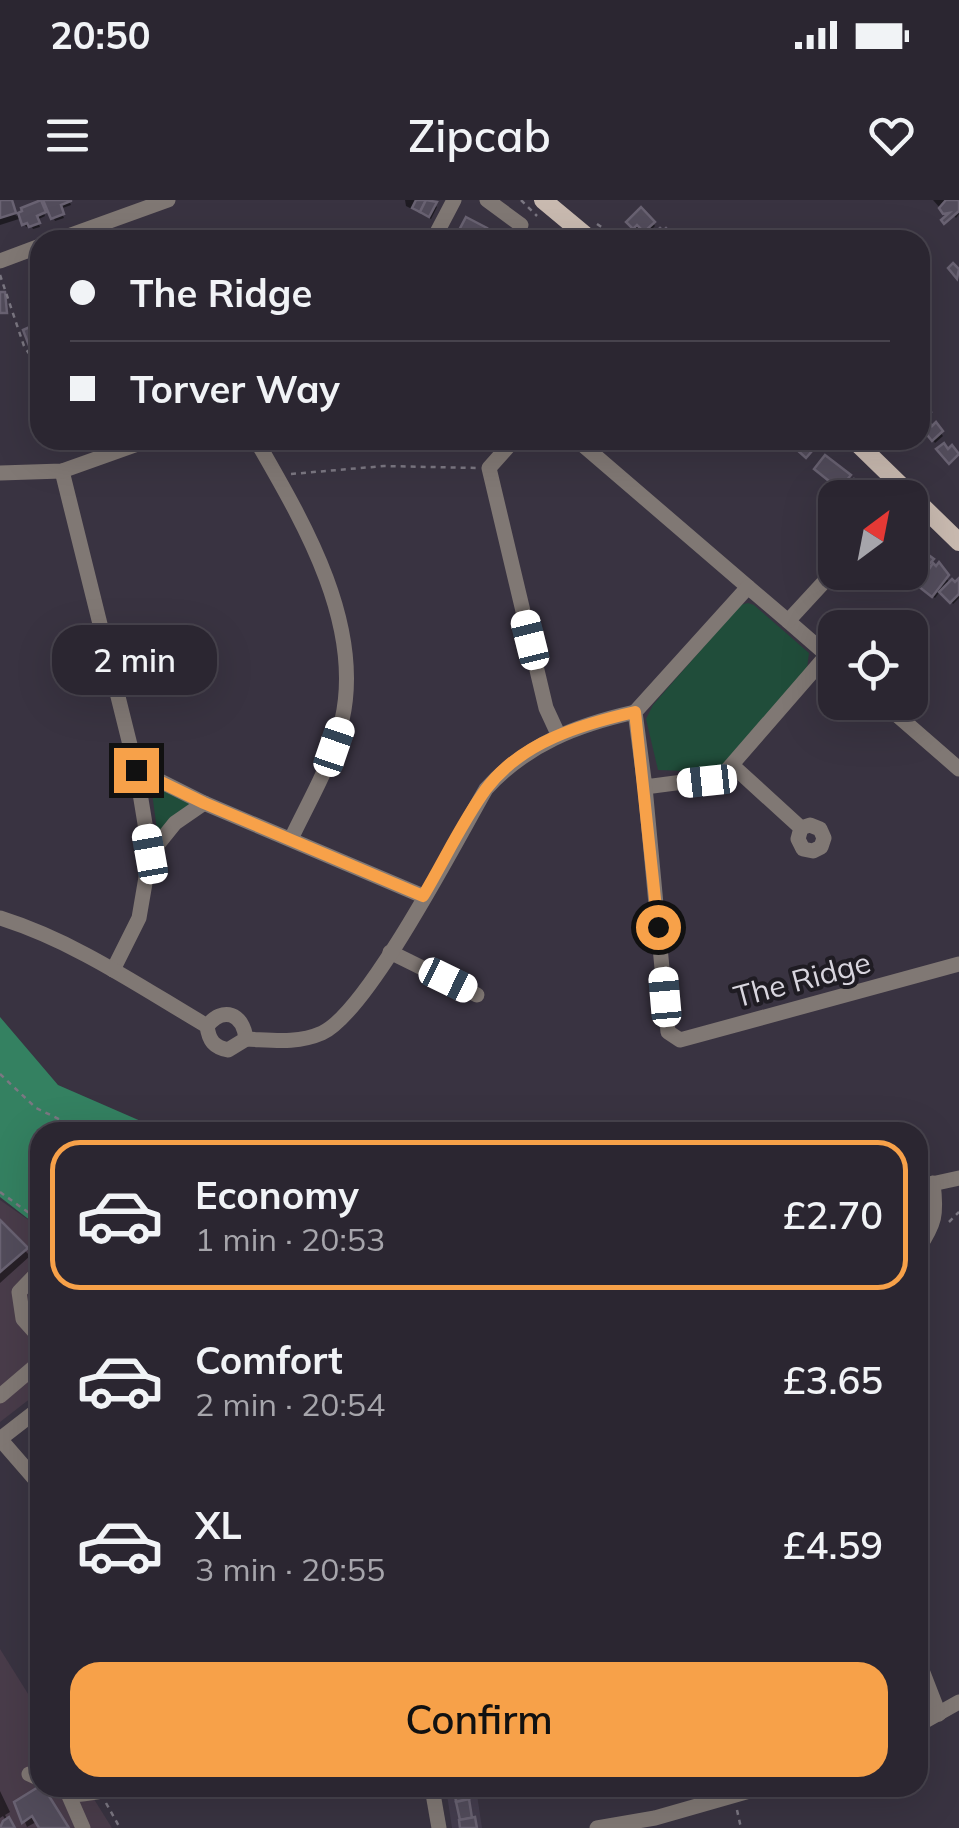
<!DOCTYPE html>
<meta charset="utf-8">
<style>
:root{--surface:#2b2631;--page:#37323d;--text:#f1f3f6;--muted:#a6a5ab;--line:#47434d;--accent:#f7a149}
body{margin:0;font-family:Mulish,sans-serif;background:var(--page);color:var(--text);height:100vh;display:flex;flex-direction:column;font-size:38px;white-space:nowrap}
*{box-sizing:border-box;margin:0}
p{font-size:32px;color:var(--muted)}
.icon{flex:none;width:55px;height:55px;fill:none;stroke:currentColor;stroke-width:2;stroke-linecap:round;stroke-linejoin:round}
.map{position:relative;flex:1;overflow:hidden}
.drawer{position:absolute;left:30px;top:922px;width:898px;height:675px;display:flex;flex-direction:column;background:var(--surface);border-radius:30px;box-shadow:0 10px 40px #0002,0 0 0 2px var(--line)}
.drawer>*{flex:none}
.guide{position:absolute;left:30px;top:30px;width:900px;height:220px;border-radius:30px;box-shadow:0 10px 40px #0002,0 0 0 2px var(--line);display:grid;align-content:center;height:220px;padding:0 40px;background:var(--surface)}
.needle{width:65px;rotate:32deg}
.controls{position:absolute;left:818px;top:280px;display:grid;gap:20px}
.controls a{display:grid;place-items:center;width:110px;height:110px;border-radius:20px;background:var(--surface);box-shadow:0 10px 40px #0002,0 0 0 2px var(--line);font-size:50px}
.end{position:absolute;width:45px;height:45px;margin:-22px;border:12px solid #f7a149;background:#111;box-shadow:0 0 0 5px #111}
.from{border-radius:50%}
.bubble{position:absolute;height:70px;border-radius:30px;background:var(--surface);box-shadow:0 10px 40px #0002,0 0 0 2px var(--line);font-size:32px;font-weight:600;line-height:70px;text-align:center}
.car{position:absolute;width:30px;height:60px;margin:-30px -15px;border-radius:12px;box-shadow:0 0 8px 2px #0007;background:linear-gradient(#fff 24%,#345 0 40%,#fff 0 76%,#345 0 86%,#fff 0)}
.guide b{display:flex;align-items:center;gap:35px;height:95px;font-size:38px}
.guide b+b{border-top:2px solid var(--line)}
.guide i{width:25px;height:25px;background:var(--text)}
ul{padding:18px 0 0;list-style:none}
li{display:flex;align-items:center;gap:30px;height:150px;margin:0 20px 15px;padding:0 20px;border:5px solid transparent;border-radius:30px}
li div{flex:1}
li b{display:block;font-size:38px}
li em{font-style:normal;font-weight:600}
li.active{border-color:var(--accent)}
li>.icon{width:90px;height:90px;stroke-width:1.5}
.primary-button{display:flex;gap:20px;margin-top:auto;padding:20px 40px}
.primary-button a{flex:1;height:115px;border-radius:30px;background:var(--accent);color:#111;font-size:40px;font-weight:600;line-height:115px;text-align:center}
.status{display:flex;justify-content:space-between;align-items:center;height:70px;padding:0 50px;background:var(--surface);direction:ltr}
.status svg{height:28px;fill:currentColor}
header{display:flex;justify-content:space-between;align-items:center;height:130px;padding:0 40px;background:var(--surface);font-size:45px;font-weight:600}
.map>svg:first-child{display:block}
.commercial{fill:#443d4e}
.education{fill:#493c4a}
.green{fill:#204d3a}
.forest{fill:#348161}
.shadow{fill:#0007}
.building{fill:#524c5b;stroke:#696272;stroke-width:2.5}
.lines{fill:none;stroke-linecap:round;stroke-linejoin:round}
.path{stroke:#7b7782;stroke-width:2.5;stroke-dasharray:5 5;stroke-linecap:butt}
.minor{stroke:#807874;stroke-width:15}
.major{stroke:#c9bab0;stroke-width:18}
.route{stroke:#f7a149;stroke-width:12}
.labels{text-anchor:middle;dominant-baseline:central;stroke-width:8;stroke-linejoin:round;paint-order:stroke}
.street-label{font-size:30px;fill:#d8d5de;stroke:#1f1c23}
</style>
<div class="status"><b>20:50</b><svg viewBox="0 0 49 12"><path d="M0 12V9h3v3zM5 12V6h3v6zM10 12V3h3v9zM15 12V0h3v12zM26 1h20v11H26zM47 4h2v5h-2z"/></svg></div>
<header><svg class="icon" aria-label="menu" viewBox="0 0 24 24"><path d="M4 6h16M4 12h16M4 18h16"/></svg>Zipcab<svg class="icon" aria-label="heart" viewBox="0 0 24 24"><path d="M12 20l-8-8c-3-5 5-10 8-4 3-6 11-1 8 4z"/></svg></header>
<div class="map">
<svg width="959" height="1628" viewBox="0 0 959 1628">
<rect width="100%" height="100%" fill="#393341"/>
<path class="commercial" d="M 446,1588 L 476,1588 L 482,1628 L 452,1628 Z"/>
<g class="education">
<path d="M 0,1000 L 40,1028 L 40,1191 L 0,1222 Z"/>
<path d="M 0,1449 L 40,1513 L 40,1588 L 87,1588 L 112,1628 L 0,1628 Z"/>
</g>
<g class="green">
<path d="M 748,403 L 754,405 L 809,453 L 807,468 L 724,563 L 711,572 L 658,570 L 646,519 L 653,505 L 740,405 Z"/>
<path d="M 151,585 L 192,603 L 158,638 Z"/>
</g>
<path class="forest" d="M 0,817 L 58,885 L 166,932 L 40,932 L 40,1028 L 0,997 Z"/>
<g class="shadow">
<path d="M 0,0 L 11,0 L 16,16 L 40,3 L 45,16 L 37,20 L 40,27 L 33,29 L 31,25 L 26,27 L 22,18 L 0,25 Z"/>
<path d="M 69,0 L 71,5 L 60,9 L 64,18 L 55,21 L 46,1 Z"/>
<path d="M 405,0 L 428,0 L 437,7 L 431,19 L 406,6 Z"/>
<path d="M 933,0 L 959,0 L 959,14 L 956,18 L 952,14 L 947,16 Z"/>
<path d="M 653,23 L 655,26 L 647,34 L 640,27 L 636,30 L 631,25 Z"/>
<path d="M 920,202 L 931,216 L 925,221 L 932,229 L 935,226 L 943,236 L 935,243 L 920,220 Z"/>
<path d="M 819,272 L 849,277 L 862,291 L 859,294 L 845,293 Z"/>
<path d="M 912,346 L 932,361 L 951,384 L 955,385 L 959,381 L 959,398 L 953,404 L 941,390 L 935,398 L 923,390 L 928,376 L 921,371 L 913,380 L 904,372 L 910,372 Z"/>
<path d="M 0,1024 L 30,1056 L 0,1083 Z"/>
<path d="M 0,1591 L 10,1612 L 5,1615 L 12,1628 L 1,1628 L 8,1624 L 3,1616 L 0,1618 Z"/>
<path d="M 17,1603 L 66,1628 L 42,1628 L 38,1621 L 27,1627 Z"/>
</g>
<g class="building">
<path d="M 0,0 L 12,0 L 16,13 L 0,18 Z"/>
<path d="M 41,0 L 46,12 L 37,16 L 40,23 L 29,27 L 27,23 L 22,25 L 18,13 L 22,11 L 21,8 Z"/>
<path d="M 43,0 L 71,0 L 71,1 L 61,5 L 64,14 L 51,19 Z"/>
<path d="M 416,0 L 426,0 L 420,12 L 412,8 Z"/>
<path d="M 426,0 L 437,2 L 429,17 L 420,12 Z"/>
<path d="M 946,0 L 959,0 L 959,11 L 944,24 L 941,20 L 949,13 L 943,14 L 939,8 Z"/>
<path d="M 641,7 L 655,22 L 644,32 L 637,25 L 633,29 L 626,22 Z"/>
<path d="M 466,17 L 487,28 L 481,40 L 469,40 L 457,34 Z"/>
<path d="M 660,28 L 663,31 L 666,28 L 677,40 L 655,40 L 651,36 Z"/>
<path d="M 953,63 L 959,69 L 957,79 L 948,68 Z"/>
<path d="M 0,92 L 5,92 L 7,113 L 0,113 Z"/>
<path d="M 34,125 L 40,135 L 40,153 L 33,156 L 23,130 Z"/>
<path d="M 920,198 L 931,212 L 920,221 Z"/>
<path d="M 927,219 L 932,226 L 936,222 L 943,231 L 932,241 L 920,226 Z"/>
<path d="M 786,240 L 815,240 L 819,243 L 806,258 Z"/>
<path d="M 944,243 L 948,249 L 952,245 L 959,254 L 949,264 L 936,249 Z"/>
<path d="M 825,255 L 851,275 L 839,289 L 814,269 Z"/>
<path d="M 854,279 L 862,285 L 858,290 L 864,298 L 838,298 Z"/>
<path d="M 912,343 L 934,359 L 923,371 L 917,367 L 909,375 L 905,372 L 910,372 Z"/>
<path d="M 939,362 L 949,375 L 932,397 L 918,386 L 933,363 L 936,366 Z"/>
<path d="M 959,378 L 959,394 L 950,403 L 939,392 L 952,379 L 955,382 Z"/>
<path d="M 0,1020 L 28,1048 L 0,1072 Z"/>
<path d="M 40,1586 L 44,1588 L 69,1628 L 39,1628 L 32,1616 L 22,1623 L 14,1602 Z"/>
<path d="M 454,1588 L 467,1588 L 469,1599 L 456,1602 Z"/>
<path d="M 469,1599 L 472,1618 L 460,1620 L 456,1602 Z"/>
<path d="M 9,1617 L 15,1628 L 0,1628 L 3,1621 Z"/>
<path d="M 475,1617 L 477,1628 L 460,1628 L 459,1620 Z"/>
</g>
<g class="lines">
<g class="path">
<path d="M 521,0 L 537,16"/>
<path d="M 597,24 L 621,40"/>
<path d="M 0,75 L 24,146 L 40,170"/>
<path d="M 86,240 L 91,247"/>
<path d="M 291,274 L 384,266 L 477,268"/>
<path d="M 0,874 L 36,908 L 86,932"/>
<path d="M 0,992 L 40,1021"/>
<path d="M 949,1022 L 959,1012"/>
<path d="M 106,1603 L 120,1628"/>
<path d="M 737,1610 L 741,1628"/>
</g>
<g class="minor">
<path d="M 487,0 L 521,25"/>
<path d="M 57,40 L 168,0"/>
<path d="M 433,40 L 454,0"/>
<path d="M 0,61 L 40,46"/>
<path d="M 256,240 C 302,320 364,423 342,520 C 333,561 309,601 291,639"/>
<path d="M 514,240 L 489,268 L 546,508 L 558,534"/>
<path d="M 577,240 L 748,387"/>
<path d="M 62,271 L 136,569 L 150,654 L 139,718 L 113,770"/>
<path d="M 0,273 L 62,271 L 149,240"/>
<path d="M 788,421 L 834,461"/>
<path d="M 827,455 L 721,577 L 645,587 L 635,512 L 748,387 L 788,421 L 835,370"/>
<path d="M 882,502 L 959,569"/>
<path d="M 733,566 L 801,628 L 810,625 L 820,629 L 824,638 L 821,647 L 813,651 L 803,649 L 798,639 L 801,628"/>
<path d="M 136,569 L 204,603 L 423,696"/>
<path d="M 645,587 L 668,832 L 680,840 L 959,764"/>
<path d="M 150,654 L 175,623 L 204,603"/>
<path d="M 0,718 C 76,742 139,786 207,826 C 209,841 214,847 228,850 L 246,839 C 243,813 223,806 207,826"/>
<path d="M 390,752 L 477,795"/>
<path d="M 246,839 C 272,840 297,844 322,833 C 368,812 457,639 486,589 C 527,544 577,525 635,512"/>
<path d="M 918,987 L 959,978"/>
<path d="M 918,1049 C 935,1023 937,1015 933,983"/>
<path d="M 40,1070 L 19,1092 L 23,1119 L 40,1138"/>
<path d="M 0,1196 L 40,1162"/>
<path d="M 0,1239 L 40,1285"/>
<path d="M 0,1239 L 40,1208"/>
<path d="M 918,1460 L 939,1514"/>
<path d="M 918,1525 L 959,1502"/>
<path d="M 29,1574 L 40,1579"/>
<path d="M 432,1588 L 439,1628"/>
<path d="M 83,1628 L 69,1596 C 85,1593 96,1594 113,1588"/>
<path d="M 597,1628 L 655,1618 L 760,1588"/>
</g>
<g class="major">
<path d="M 543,0 L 591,40"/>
<path d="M 854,240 L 959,342"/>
</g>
</g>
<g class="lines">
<path class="route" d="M 136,570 L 204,603 L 423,696 C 444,661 462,622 486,589 C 521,542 582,524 635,512 L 658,727"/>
</g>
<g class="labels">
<g class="street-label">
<text transform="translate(802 779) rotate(-15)">The Ridge</text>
</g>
</g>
</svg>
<div class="controls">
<a><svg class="needle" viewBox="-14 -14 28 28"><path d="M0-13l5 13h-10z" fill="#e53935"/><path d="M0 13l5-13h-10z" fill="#a6a5ab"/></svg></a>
<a><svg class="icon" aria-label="locate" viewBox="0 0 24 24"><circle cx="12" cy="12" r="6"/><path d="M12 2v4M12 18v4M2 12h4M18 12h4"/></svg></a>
</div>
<i class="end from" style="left:658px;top:727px"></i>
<i class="end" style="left:136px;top:570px"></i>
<div class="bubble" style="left:52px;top:425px;width:165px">2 min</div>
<i class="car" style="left:530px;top:440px;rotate:346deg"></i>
<i class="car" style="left:334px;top:547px;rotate:19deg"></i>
<i class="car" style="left:707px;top:581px;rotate:264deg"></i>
<i class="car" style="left:150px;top:654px;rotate:350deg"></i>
<i class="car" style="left:448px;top:780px;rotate:116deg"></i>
<i class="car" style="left:665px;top:797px;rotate:355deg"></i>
<div class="guide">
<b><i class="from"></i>The Ridge</b>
<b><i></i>Torver Way</b>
</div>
<section class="drawer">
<ul>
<li class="active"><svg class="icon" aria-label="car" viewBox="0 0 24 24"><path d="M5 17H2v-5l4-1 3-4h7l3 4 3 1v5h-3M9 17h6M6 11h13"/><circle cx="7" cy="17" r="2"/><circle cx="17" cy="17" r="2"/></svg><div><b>Economy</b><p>1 min · 20:53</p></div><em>£2.70</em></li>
<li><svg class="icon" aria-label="car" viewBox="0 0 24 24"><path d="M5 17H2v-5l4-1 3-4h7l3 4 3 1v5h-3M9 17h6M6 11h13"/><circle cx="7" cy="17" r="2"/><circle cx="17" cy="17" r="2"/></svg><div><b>Comfort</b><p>2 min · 20:54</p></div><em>£3.65</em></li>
<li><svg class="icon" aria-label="car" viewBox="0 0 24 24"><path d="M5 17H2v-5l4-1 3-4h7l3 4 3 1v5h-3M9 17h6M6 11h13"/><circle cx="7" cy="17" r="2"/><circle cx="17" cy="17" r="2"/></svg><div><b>XL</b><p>3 min · 20:55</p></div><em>£4.59</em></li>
</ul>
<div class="primary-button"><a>Confirm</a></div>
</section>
</div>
